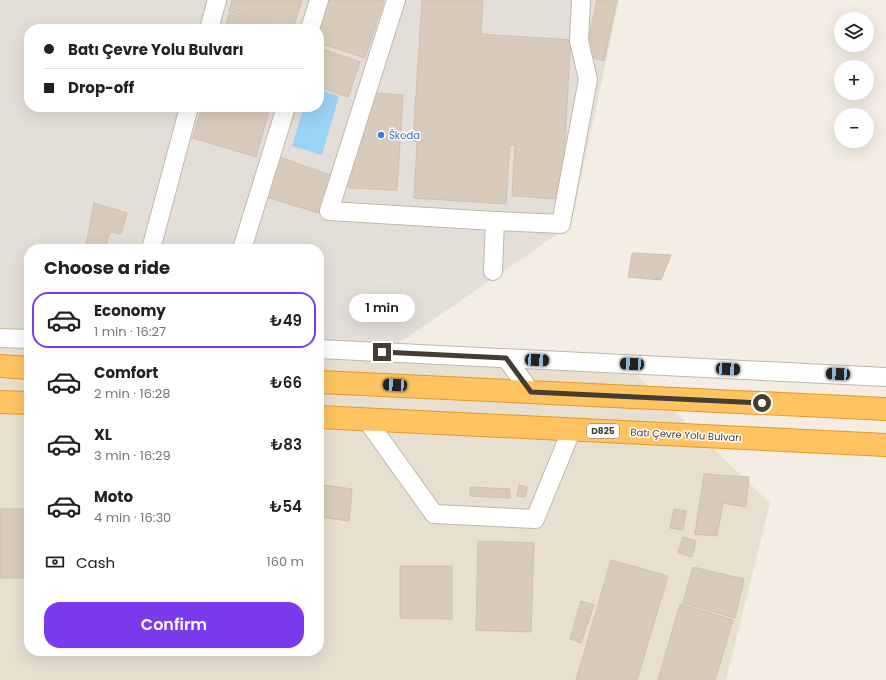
<!DOCTYPE html>
<meta charset="utf-8">
<style>
:root{--surface:#fff;--page:#f2f2f2;--text:#222;--muted:#767676;--line:#e0e0e0;--accent:#7c3aed}
body{margin:0;font-family:Poppins,sans-serif;background:var(--page);color:var(--text);height:100vh;display:flex;flex-direction:column;font-size:15px;white-space:nowrap}
*{box-sizing:border-box;margin:0}
p{font-size:13px;color:var(--muted)}
.icon{flex:none;width:22px;height:22px;fill:none;stroke:currentColor;stroke-width:2;stroke-linecap:round;stroke-linejoin:round}
.map{position:relative;flex:1;overflow:hidden}
.details{position:absolute;left:24px;top:244px;width:300px;height:412px;display:flex;flex-direction:column;background:var(--surface);border-radius:16px;box-shadow:0 4px 16px #0002}
.details>*{flex:none}
.hud{position:absolute;left:24px;top:24px;width:300px;height:88px;border-radius:16px;box-shadow:0 4px 16px #0002;display:grid;align-content:center;height:88px;padding:0 20px;background:var(--surface)}
.tools{position:absolute;left:834px;top:12px;display:grid;gap:8px}
.tools a{display:grid;place-items:center;width:40px;height:40px;border-radius:50%;background:var(--surface);box-shadow:0 4px 16px #0002;font-size:20px}
.end{position:absolute;width:18px;height:18px;margin:-9px;border:5px solid #443d33;background:#fff;box-shadow:0 0 0 2px #fff}
.from{border-radius:50%}
.bubble{position:absolute;height:28px;border-radius:14px;background:var(--surface);box-shadow:0 4px 16px #0002;font-size:13px;font-weight:600;line-height:28px;text-align:center}
.car{position:absolute;width:12px;height:24px;margin:-12px -6px;border-radius:5px;box-shadow:0 0 3px 1px #0007;background:linear-gradient(#222 24%,#8ab4d8 0 40%,#222 0 76%,#8ab4d8 0 86%,#222 0)}
.hud b{display:flex;align-items:center;gap:14px;height:38px;font-size:15px}
.hud b+b{border-top:1px solid var(--line)}
.hud i{width:10px;height:10px;background:var(--text)}
ul{padding:0;list-style:none}
li{display:flex;align-items:center;gap:12px;height:56px;margin:0 8px 6px;padding:0 12px;border:2px solid transparent;border-radius:16px}
li div{flex:1}
li b{display:block;font-size:15px}
li em{font-style:normal;font-weight:600}
li.active{border-color:var(--accent)}
li>.icon{width:36px;height:36px;stroke-width:1.5}
h2{padding:0 20px;font-size:18px;line-height:48px}
.pay{display:flex;align-items:center;gap:10px;height:44px;padding:0 20px;font-size:15px}
.pay p{margin-inline-start:auto}
.primary-button{display:flex;gap:8px;margin-top:auto;padding:8px 20px}
.primary-button a{flex:1;height:46px;border-radius:16px;background:var(--accent);color:#fff;font-size:16px;font-weight:600;line-height:46px;text-align:center}
.map>svg:first-child{display:block}
.residential{fill:#e7dfd0}
.industrial{fill:#e4ded8;fill-rule:evenodd}
.water{fill:#9bd3f4}
.building{fill:#d8cbbb;stroke:#d0c0ab}
.lines{fill:none;stroke-linecap:round;stroke-linejoin:round}
.minor-casing{stroke:#c1b7a8;stroke-width:20}
.highway-casing{stroke:#e5982a;stroke-width:24}
.minor{stroke:#fff;stroke-width:18}
.highway{stroke:#ffc461;stroke-width:22}
.route{stroke:#443d33;stroke-width:5}
.shop-dot{fill:#3f7fe0;stroke:#fff;stroke-width:1.5}
.labels{text-anchor:middle;dominant-baseline:central;stroke-width:3;stroke-linejoin:round;paint-order:stroke}
.shield{fill:#fff;stroke:#7c7770;stroke-width:1}
.shield-label{font-size:9px;font-weight:bold;fill:#443d33}
.shop-label{font-size:10px;fill:#366cbe;stroke:#fff;text-anchor:start}
.street-label{font-size:10px;fill:#443d33;stroke:#fff}
</style>
<div class="map">
<svg width="886" height="680" viewBox="0 0 886 680">
<rect width="100%" height="100%" fill="#f3ede3"/>
<path class="residential" d="M 0,326 L 29,328 L 29,651 L 319,651 L 319,340 L 399,343 L 619,358 L 770,503 L 726,680 L 0,680 Z"/>
<path class="industrial" d="M 0,0 L 619,0 L 571,225 L 399,343 L 319,340 L 319,249 L 29,249 L 29,328 L 0,326 ZM 29,29 L 319,29 L 319,107 L 29,107 Z"/>
<path class="water" d="M 319,90 L 339,96 L 322,155 L 292,146 L 304,107 L 319,107 Z"/>
<g class="building">
<path d="M 232,0 L 302,0 L 293,29 L 287,29 L 229,12 Z"/>
<path d="M 324,0 L 384,0 L 365,58 L 319,43 L 319,29 Z"/>
<path d="M 422,0 L 483,0 L 481,34 L 571,40 L 561,199 L 512,196 L 515,145 L 510,144 L 506,204 L 414,198 L 417,142 L 413,141 Z"/>
<path d="M 597,0 L 617,0 L 604,61 L 585,55 Z"/>
<path d="M 229,14 L 281,29 L 225,29 Z"/>
<path d="M 319,48 L 360,62 L 348,97 L 319,87 Z"/>
<path d="M 375,93 L 403,95 L 397,190 L 349,188 L 348,174 Z"/>
<path d="M 202,107 L 270,107 L 256,157 L 193,138 Z"/>
<path d="M 279,157 L 333,176 L 322,214 L 263,196 Z"/>
<path d="M 94,203 L 127,213 L 121,234 L 110,232 L 105,249 L 96,249 L 86,246 Z"/>
<path d="M 632,253 L 671,255 L 661,280 L 628,277 Z"/>
<path d="M 704,474 L 749,477 L 746,507 L 723,503 L 717,536 L 695,534 Z"/>
<path d="M 323,485 L 352,489 L 349,521 L 319,517 Z"/>
<path d="M 519,485 L 527,487 L 525,497 L 517,496 Z"/>
<path d="M 470,487 L 510,489 L 510,498 L 470,496 Z"/>
<rect x="0" y="509" width="29" height="69"/>
<path d="M 674,509 L 686,511 L 683,530 L 670,528 Z"/>
<path d="M 683,537 L 696,541 L 692,557 L 678,553 Z"/>
<path d="M 478,541 L 534,543 L 531,632 L 476,630 Z"/>
<path d="M 611,560 L 668,576 L 637,680 L 576,680 Z"/>
<path d="M 400,566 L 452,566 L 452,619 L 400,618 Z"/>
<path d="M 693,567 L 744,579 L 735,618 L 683,603 Z"/>
<path d="M 581,601 L 594,605 L 581,643 L 570,639 Z"/>
<path d="M 680,604 L 733,620 L 715,680 L 658,680 Z"/>
</g>
<g class="lines">
<g class="minor-casing">
<g id="minor">
<path d="M 396,0 L 329,211 L 495,221 L 561,224 L 588,79 L 579,41 L 581,0"/>
<path d="M 209,29 L 217,0"/>
<path d="M 310,29 L 319,0"/>
<path d="M 151,249 L 189,107"/>
<path d="M 242,249 L 286,107"/>
<path d="M 493,271 L 495,221"/>
<path d="M 0,338 L 29,339"/>
<path d="M 319,349 L 886,377"/>
<path d="M 506,358 L 531,392"/>
<path d="M 366,419 L 434,514 L 535,519 L 572,429"/>
</g>
</g>
<g class="highway-casing">
<g id="highway">
<path d="M 0,366 L 29,368"/>
<path d="M 319,382 L 886,409"/>
<path d="M 0,402 L 29,403"/>
<path d="M 319,417 L 886,445"/>
</g>
</g>
<use href="#minor" class="minor"/>
<use href="#highway" class="highway"/>
</g>
<g class="lines">
<path class="route" d="M 382,352 L 506,358 L 531,392 L 762,403"/>
</g>
<circle class="shop-dot" cx="381" cy="135" r="4"/>
<g class="labels">
<rect class="shield" x="587" y="424" width="32" height="14" rx="3"/>
<g class="shield-label">
<text x="603" y="431">D825</text>
</g>
<g class="shop-label">
<text x="389" y="135">Škoda</text>
</g>
<g class="street-label">
<text transform="translate(686 435) rotate(3)">Batı Çevre Yolu Bulvarı</text>
</g>
</g>
</svg>
<div class="tools">
<a><svg class="icon" aria-label="layers" viewBox="0 0 24 24"><path d="M12 4l9 5-9 5-9-5zM3 14l9 5 9-5"/></svg></a>
<a>+</a>
<a>−</a>
</div>
<i class="end from" style="left:762px;top:403px"></i>
<i class="end" style="left:382px;top:352px"></i>
<div class="bubble" style="left:349px;top:294px;width:66px">1 min</div>
<i class="car" style="left:537px;top:360px;rotate:93deg"></i>
<i class="car" style="left:632px;top:364px;rotate:273deg"></i>
<i class="car" style="left:728px;top:369px;rotate:93deg"></i>
<i class="car" style="left:838px;top:374px;rotate:273deg"></i>
<i class="car" style="left:395px;top:385px;rotate:273deg"></i>
<div class="hud">
<b><i class="from"></i>Batı Çevre Yolu Bulvarı</b>
<b><i></i>Drop-off</b>
</div>
<section class="details">
<h2>Choose a ride</h2>
<ul>
<li class="active"><svg class="icon" aria-label="car" viewBox="0 0 24 24"><path d="M5 17H2v-5l4-1 3-4h7l3 4 3 1v5h-3M9 17h6M6 11h13"/><circle cx="7" cy="17" r="2"/><circle cx="17" cy="17" r="2"/></svg><div><b>Economy</b><p>1 min · 16:27</p></div><em>₺49</em></li>
<li><svg class="icon" aria-label="car" viewBox="0 0 24 24"><path d="M5 17H2v-5l4-1 3-4h7l3 4 3 1v5h-3M9 17h6M6 11h13"/><circle cx="7" cy="17" r="2"/><circle cx="17" cy="17" r="2"/></svg><div><b>Comfort</b><p>2 min · 16:28</p></div><em>₺66</em></li>
<li><svg class="icon" aria-label="car" viewBox="0 0 24 24"><path d="M5 17H2v-5l4-1 3-4h7l3 4 3 1v5h-3M9 17h6M6 11h13"/><circle cx="7" cy="17" r="2"/><circle cx="17" cy="17" r="2"/></svg><div><b>XL</b><p>3 min · 16:29</p></div><em>₺83</em></li>
<li><svg class="icon" aria-label="car" viewBox="0 0 24 24"><path d="M5 17H2v-5l4-1 3-4h7l3 4 3 1v5h-3M9 17h6M6 11h13"/><circle cx="7" cy="17" r="2"/><circle cx="17" cy="17" r="2"/></svg><div><b>Moto</b><p>4 min · 16:30</p></div><em>₺54</em></li>
</ul>
<div class="pay"><svg class="icon" aria-label="cash" viewBox="0 0 24 24"><path d="M3 7h18v10H3z"/><circle cx="12" cy="12" r="2"/></svg>Cash<p>160 m</p></div>
<div class="primary-button"><a>Confirm</a></div>
</section>
</div>
